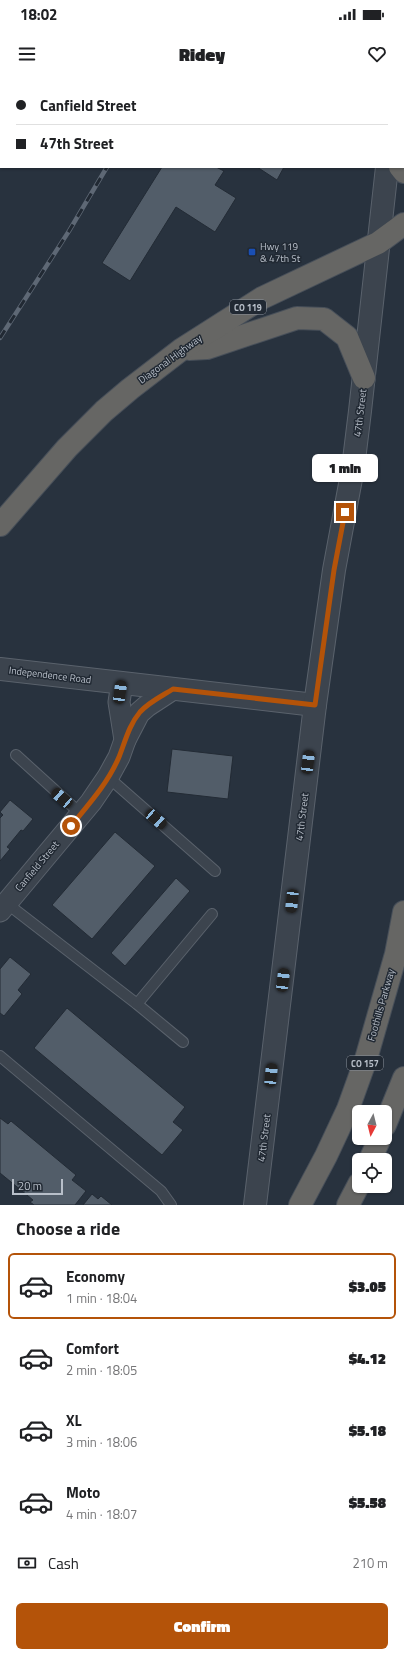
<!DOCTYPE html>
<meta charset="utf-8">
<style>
:root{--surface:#fff;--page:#f2f2f2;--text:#202124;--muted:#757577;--line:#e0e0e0;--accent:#b45309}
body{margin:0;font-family:"Titillium Web",sans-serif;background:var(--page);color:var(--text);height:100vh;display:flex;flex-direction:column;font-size:15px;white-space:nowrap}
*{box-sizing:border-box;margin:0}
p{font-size:13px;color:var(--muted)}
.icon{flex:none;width:22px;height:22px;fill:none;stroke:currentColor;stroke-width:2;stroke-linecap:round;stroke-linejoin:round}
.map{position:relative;height:1125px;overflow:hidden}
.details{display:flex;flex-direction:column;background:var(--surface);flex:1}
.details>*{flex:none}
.guide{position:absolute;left:0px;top:0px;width:404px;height:88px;box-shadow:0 1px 3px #0004;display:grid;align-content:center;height:88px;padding:0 16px;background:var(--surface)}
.needle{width:26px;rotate:187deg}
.controls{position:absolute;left:352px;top:1025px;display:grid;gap:8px}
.controls a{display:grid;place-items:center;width:40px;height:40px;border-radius:6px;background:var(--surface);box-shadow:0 1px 3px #0004;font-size:20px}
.scale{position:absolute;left:12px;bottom:10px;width:51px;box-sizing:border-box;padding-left:4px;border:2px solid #b8bfc9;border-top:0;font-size:11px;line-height:14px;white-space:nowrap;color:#b8bfc9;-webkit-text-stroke:3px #212933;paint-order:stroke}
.end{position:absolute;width:18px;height:18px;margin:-9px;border:5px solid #b45309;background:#fff;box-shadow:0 0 0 2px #fff}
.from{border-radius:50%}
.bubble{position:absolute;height:28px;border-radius:6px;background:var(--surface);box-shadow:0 1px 3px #0004;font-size:13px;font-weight:800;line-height:28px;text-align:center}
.car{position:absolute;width:12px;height:24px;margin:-12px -6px;border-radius:5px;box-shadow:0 0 3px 1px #0007;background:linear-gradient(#222 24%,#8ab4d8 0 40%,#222 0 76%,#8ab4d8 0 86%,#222 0)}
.guide b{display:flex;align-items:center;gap:14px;height:38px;font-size:15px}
.guide b+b{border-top:1px solid var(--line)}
.guide i{width:10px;height:10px;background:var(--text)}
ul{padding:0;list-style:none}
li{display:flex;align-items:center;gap:12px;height:66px;margin:0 8px 6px;padding:0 8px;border:2px solid transparent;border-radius:6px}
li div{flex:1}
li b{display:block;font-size:15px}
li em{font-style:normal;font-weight:800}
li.on{border-color:var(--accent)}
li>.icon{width:36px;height:36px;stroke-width:1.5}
h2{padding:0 16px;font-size:18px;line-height:48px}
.pay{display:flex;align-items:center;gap:10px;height:44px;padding:0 16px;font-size:15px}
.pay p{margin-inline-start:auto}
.action{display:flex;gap:8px;margin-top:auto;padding:8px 16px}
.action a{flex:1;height:46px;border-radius:6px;background:var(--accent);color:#fff;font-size:16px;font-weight:800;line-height:46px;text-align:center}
.status{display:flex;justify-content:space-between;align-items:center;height:28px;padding:0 20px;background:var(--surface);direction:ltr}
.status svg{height:11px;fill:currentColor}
header{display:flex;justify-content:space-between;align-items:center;height:52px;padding:0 16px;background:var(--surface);font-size:18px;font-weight:800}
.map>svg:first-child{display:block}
.building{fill:#525d69;stroke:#232b35}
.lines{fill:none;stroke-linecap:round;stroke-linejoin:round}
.service-casing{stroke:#5a626c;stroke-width:12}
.minor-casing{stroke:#5a626c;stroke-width:23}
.tertiary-casing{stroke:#5a626c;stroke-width:24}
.trunk-casing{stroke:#474f59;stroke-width:24}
.service{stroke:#3c444e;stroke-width:10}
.minor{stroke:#3c444e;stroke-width:21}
.tertiary{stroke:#3c444e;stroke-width:22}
.trunk{stroke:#666664;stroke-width:22}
.rail-casing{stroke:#5e6875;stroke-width:4.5}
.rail{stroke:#212933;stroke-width:3;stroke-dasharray:9;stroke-linecap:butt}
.route{stroke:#b45309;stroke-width:5}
.transit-dot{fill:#1a4fb4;stroke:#212933;stroke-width:1.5}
.labels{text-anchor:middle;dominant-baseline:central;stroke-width:3;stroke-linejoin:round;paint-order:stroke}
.shield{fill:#212933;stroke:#8b929c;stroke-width:1}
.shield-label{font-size:9px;font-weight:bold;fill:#b8bfc9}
.poi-label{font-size:10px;fill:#b8bfc9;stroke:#212933;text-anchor:start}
.street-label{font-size:10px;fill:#b8bfc9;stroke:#212933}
</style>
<div class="status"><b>18:02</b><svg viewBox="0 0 49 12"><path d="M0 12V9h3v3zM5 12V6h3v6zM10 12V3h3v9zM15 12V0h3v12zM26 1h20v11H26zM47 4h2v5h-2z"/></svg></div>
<header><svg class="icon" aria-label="menu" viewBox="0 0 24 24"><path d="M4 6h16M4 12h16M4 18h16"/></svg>Ridey<svg class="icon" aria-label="heart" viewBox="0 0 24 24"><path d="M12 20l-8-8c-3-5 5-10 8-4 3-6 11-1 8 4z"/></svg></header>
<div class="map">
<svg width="404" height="1125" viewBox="0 0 404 1125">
<rect width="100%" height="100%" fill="#28323e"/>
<g class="building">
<path d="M 279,0 L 336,0 L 278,1 Z"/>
<path d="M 162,87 L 216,87 L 224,91 L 215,105 L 236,118 L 215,152 L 176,127 L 130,201 L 102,183 Z"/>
<path d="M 257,87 L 284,87 L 277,100 Z"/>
<path d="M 172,669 L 233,676 L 228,719 L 167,712 Z"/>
<path d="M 10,720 L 33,739 L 23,751 L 21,750 L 7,767 L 10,769 L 0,781 L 0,738 L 3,735 L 0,732 Z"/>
<path d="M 115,752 L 155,786 L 92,859 L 52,825 Z"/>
<path d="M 176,798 L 190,811 L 125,886 L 111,873 Z"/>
<path d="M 10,877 L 31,894 L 18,910 L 22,914 L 4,936 L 0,933 L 0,889 Z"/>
<path d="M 67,928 L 185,1027 L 173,1042 L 183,1050 L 162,1075 L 34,968 Z"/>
<path d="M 0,1038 L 8,1044 L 11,1041 L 76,1095 L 72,1100 L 86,1111 L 75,1125 L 34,1125 L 30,1122 L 33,1120 L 0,1093 Z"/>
<path d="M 92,1114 L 98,1119 L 101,1116 L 112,1125 L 83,1125 Z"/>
</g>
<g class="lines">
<g class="service-casing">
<g id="service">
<path d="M 235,1 L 236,0"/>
<path d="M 16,675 L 81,734"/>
<path d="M 108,697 L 215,791"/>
<path d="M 5,822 L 137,924 L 183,962"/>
<path d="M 137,924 L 212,834"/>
<path d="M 0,976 L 161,1111 L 171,1125"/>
</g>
</g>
<g class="minor-casing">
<g id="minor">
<path d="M 125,660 L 139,633 L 147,626 L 173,609"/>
<path d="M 0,831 L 91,722 L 108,697 L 119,677 L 125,660 L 119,622 L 122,603"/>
</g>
</g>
<g class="tertiary-casing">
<g id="tertiary">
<path d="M 396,1 L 396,0"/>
<path d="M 0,589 L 315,625"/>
<path d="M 255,1125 L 315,625 L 334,490 L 353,388 L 360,331 L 387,87"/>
</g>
</g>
<g class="trunk-casing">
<g id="trunk">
<path d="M 400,87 L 404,92"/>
<path d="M 189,269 L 207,268 L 297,238 L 324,239 L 347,257 L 364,298"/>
<path d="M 0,445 L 67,368 L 104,331 L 130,309 L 182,269 L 262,218 L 378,163 L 404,144"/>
<path d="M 385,1045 L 404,998"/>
<path d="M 370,1080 L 380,1058"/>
<path d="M 300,1125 L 326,1076 L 348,1029 L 366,979 L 396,874 L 404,832"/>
<path d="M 348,1125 L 359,1104"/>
</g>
</g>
<use href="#service" class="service"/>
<use href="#minor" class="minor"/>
<use href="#tertiary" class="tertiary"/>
<use href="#trunk" class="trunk"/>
<g class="rail-casing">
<g id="rail">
<path d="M 161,1 L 162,0"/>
<path d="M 0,258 L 69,151 L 107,87"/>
</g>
</g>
<use href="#rail" class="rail"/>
</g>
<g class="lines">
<path class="route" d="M 71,746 C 89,724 108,703 119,677 C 125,662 129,645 140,632 C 149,622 162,616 173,609 L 315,625 L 334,490 L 345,432"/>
</g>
<rect class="transit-dot" x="248" y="168" width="8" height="8" rx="2"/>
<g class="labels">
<g class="shield">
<rect x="230" y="220" width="36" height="14" rx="3"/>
<rect x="347" y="976" width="36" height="14" rx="3"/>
</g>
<g class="shield-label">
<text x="248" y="227">CO 119</text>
<text x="365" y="983">CO 157</text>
</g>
<g class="poi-label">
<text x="260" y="166">Hwy 119<tspan x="260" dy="12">&amp; 47th St</tspan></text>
</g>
<g class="street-label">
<text transform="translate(170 279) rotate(-36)">Diagonal Highway</text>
<text transform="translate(360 333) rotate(-83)">47th Street</text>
<text transform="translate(50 595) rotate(7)">Independence Road</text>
<text transform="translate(302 737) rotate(-83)">47th Street</text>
<text transform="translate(37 786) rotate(-50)">Canfield Street</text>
<text transform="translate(381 925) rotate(-74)">Foothills Parkway</text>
<text transform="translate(264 1058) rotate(-83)">47th Street</text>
</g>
</g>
</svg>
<div class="controls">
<a><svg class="needle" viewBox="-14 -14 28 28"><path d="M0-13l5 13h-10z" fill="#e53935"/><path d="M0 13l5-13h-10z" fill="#757577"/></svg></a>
<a><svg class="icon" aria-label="locate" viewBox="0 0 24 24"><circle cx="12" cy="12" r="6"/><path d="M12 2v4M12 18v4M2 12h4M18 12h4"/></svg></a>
</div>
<div class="scale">20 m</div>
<i class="end from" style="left:71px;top:746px"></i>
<i class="end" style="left:345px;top:432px"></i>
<div class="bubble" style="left:312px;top:374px;width:66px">1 min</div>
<i class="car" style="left:120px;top:612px;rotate:8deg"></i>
<i class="car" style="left:308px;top:682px;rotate:7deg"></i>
<i class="car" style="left:62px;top:718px;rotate:311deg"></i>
<i class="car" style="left:156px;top:739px;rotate:131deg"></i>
<i class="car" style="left:292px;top:821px;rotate:186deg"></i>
<i class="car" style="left:283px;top:900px;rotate:7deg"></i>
<i class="car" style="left:271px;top:995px;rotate:6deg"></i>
<div class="guide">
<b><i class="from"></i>Canfield Street</b>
<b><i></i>47th Street</b>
</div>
</div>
<section class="details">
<h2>Choose a ride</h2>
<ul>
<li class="on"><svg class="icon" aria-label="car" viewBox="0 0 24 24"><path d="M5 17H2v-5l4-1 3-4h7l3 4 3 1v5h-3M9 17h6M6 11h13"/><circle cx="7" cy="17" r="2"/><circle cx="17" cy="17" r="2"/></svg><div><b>Economy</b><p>1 min · 18:04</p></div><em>$3.05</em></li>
<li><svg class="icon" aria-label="car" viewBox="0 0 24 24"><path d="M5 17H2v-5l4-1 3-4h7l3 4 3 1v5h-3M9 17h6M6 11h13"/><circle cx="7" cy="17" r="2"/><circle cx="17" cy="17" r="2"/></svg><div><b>Comfort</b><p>2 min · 18:05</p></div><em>$4.12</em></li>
<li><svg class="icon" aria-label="car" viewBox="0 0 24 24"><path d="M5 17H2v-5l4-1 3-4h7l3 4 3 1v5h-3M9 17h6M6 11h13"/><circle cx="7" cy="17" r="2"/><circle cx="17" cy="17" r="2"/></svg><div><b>XL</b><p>3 min · 18:06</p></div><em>$5.18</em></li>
<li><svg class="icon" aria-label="car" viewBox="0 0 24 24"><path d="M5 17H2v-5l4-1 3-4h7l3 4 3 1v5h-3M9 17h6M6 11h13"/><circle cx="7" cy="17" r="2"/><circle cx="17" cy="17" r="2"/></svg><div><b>Moto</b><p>4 min · 18:07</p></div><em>$5.58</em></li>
</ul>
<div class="pay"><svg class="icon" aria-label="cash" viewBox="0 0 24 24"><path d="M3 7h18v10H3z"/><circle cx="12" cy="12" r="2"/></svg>Cash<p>210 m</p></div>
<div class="action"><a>Confirm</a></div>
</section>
